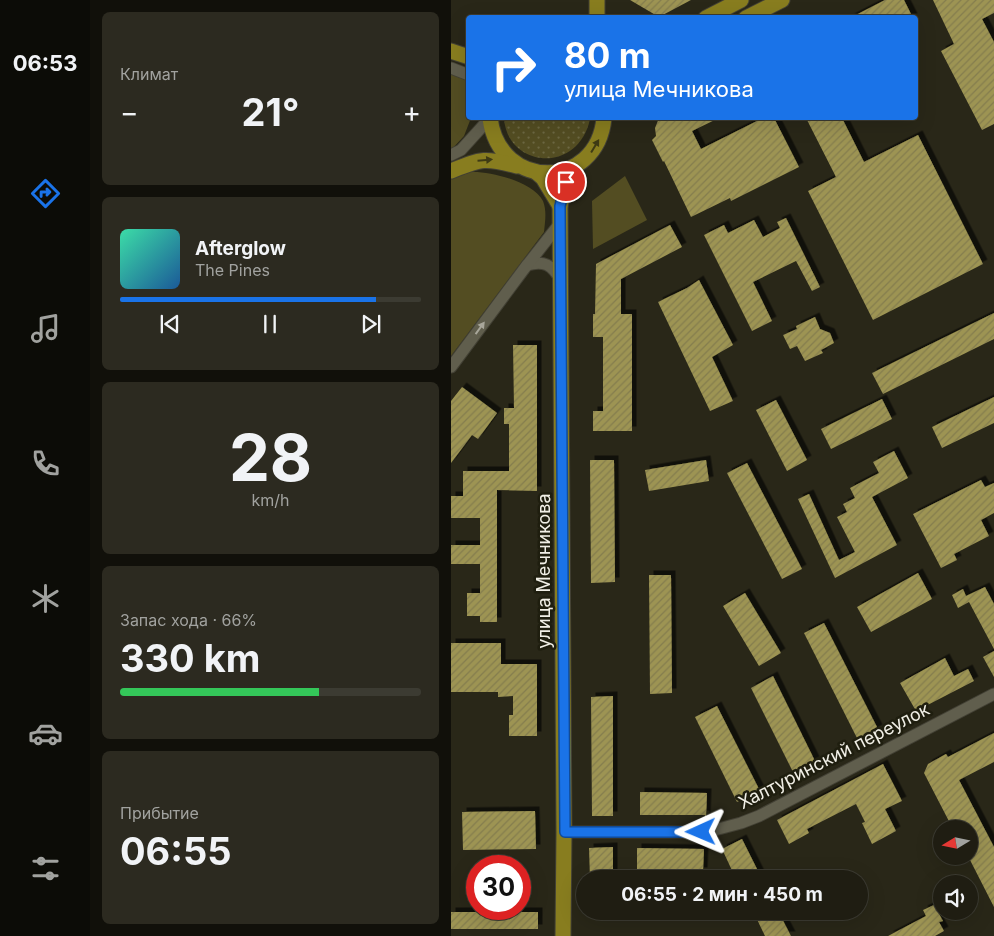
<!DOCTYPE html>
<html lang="ru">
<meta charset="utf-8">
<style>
body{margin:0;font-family:Inter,sans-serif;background:#2c2a20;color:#f1f3f6;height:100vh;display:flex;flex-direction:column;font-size:19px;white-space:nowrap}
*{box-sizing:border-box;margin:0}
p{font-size:16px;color:#a1a29f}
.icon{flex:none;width:28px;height:28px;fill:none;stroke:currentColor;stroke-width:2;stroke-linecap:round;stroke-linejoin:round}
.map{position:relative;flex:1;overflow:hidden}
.details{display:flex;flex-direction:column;gap:12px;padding:12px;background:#11100a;width:361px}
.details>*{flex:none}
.banner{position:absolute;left:15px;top:15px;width:452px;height:105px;border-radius:5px;box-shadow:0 5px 20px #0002,0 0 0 1px #3c3b32;background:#1a73e8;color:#fff;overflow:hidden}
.needle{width:32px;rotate:260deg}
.fabs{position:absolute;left:482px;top:820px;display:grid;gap:10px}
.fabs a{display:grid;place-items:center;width:45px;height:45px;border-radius:50%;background:#1f1d12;box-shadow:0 5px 20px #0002,0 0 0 1px #3c3b32;font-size:25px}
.speed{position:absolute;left:15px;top:855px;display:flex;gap:10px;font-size:25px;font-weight:700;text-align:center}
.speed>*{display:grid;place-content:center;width:65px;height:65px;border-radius:50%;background:#1f1d12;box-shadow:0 5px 20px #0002,0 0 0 1px #3c3b32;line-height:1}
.speed .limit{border:8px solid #d22;background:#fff;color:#111}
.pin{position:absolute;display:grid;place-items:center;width:42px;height:42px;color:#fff;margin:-21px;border:2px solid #fff;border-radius:50%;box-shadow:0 1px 5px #0007}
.me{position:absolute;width:55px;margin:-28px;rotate:269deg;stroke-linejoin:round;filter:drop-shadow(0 0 4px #0008)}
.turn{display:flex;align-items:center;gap:18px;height:105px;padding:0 15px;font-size:22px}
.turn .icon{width:65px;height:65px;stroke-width:2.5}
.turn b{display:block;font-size:35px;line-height:42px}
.big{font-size:38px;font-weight:700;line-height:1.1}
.details .widget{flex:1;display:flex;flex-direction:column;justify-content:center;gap:8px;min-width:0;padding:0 18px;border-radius:8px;background:#2c2a20}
.details .dial{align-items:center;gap:0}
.dial b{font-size:65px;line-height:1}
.song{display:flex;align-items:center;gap:15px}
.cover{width:60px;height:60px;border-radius:8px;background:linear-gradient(135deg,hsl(160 70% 55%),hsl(210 70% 35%))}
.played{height:5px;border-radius:2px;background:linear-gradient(90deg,#1a73e8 85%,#3c3b32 85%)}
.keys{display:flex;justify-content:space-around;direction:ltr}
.heat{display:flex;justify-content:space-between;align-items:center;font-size:28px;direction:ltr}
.charge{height:8px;border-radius:4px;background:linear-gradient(90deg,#34c759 66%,#3c3b32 0)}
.trip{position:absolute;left:125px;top:870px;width:292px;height:50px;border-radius:25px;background:#1f1d12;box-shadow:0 5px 20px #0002,0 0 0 1px #3c3b32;font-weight:700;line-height:50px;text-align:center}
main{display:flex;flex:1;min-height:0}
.tabs{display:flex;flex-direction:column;width:90px;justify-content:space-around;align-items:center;background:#0c0c07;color:#a1a29f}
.tabs .icon{width:35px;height:35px}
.tabs .selected{color:#1a73e8}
.tabs b{font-size:22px;color:#f1f3f6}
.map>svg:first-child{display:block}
.grass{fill:url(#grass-dots)}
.park{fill:#534d22}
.building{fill:url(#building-hatch);filter:url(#shadow)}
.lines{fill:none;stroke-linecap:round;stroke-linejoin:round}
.minor-casing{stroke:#434135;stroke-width:13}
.major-casing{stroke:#434135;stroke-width:17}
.minor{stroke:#605e4d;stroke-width:11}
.major{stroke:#887d1f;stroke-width:15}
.oneway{fill:#3e3a14}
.oneway2{fill:#a8a69a}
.route-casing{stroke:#114b97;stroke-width:12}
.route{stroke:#1a73e8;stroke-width:9}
.labels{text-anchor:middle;stroke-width:5;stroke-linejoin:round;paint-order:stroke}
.street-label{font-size:18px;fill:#f1efe6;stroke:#1f1e0f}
</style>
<main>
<nav class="tabs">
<b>06:53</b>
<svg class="icon selected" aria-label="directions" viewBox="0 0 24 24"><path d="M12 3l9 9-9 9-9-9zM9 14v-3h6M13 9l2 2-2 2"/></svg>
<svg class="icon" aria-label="music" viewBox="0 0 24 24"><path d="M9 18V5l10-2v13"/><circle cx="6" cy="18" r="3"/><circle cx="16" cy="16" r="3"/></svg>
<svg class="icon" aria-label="phone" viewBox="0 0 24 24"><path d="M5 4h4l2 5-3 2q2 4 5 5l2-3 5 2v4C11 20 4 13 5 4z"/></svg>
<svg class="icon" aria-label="climate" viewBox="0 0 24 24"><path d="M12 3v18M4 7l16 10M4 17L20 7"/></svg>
<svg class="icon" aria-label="car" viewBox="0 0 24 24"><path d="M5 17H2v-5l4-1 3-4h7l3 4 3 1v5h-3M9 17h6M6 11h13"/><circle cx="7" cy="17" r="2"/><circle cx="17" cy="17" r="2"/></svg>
<svg class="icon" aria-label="filters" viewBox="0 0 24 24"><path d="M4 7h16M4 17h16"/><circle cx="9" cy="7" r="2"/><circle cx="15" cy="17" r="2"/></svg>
</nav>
<section class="details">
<div class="widget"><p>Климат</p>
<div class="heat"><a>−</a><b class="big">21°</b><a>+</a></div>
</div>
<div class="widget">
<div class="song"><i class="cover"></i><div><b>Afterglow</b><p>The Pines</p></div></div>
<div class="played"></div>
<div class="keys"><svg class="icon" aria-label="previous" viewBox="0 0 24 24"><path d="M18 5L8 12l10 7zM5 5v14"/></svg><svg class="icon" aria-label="pause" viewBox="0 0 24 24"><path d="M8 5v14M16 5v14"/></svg><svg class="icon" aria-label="next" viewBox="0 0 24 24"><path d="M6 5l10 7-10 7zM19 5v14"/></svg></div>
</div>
<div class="widget dial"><b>28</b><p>km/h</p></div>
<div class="widget"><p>Запас хода · 66%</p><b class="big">330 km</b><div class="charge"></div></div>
<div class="widget"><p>Прибытие</p><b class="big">06:55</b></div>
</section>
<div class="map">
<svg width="543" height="936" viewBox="0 0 543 936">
<defs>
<pattern id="grass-dots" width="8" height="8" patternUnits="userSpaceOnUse" patternTransform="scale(1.25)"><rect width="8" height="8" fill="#534d22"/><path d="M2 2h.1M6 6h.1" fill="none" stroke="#6c6742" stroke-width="1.8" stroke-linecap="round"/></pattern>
<pattern id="building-hatch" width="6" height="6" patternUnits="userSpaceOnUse" patternTransform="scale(1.25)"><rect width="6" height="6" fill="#9d9453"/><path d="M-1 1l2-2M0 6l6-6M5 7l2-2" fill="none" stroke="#847d4f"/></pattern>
<filter id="shadow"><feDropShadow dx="4.5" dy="-4.5" stdDeviation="0" flood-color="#0009"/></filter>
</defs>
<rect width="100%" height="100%" fill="#292718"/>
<path class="grass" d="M53,118H139V119C127,175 56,168 53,118Z"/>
<g class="park">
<path d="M0,74L17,80L18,118H20L13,136L0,150Z"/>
<path d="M20,172C40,171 82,182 92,201C96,211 94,222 93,232L0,356V179Z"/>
<path d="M174,176L196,220L142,249L141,201Z"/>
</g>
<g class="building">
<path d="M179,0H240L208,17Z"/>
<path d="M434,0H453L462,18H399Z"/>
<path d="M482,0H543V13L531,19L543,42V124L531,130L490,51L503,44Z"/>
<path d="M208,118H268L241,131L250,149L312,118H323L348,167L280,201L279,198L240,217L213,161L212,162L201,140L205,136L204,128Z"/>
<path d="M355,118H391L413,162L467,135L532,264L422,320L357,191L385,177Z"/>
<path d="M335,218L369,287L361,291L345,261L302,282L321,321L301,331L253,235L273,225L277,233L303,220L312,237L329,228L326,222Z"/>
<path d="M219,225L231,247L170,279V314H181V431H142V411H152V337H142V314H144L145,264Z"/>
<path d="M248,280L282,345L261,357L282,401L259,411L207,302L236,288Z"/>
<path d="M543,313V339L432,394L421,373Z"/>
<path d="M364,317L369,329L379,333L383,343L370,350L372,353L354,361L346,346L339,349L332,335L346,329L345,326Z"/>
<path d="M62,345H86V491L46,490V622H29V616H16V593H29V564H0V545H29V518H0V496H12V471H58V424H53V408H63Z"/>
<path d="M11,387L46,413L27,439L21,435L0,463V401Z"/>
<path d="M543,397V423L491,448L481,427Z"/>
<path d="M431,399L441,419L380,449L370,429Z"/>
<path d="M325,400L356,460L336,471L305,410Z"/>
<path d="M443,451L457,478L421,497L446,545L384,578L347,499L358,494L388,560L404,552L386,517L396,512L392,504L404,498L399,488L428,473L422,462Z"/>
<path d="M139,460H163L164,582L140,583Z"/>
<path d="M255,460L258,481L198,491L194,470Z"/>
<path d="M296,463L351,569L331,579L276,473Z"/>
<path d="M530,480L534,487L543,483V513L530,520L538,536L503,554L506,560L490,568L462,514Z"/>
<path d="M467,573L481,599L420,632L406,607Z"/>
<path d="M198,575H220L221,693L199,694Z"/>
<path d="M534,587L543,604V649L518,602L507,608L501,595L512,589L515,596Z"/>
<path d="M294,593L330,653L308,666L272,606Z"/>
<path d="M373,623L427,729L407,740L353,633Z"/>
<path d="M0,643H50V664H86V736H58V715H62V696L47,697V692H0Z"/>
<path d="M543,651V677L532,657Z"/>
<path d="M494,658L503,676L517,669L523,681L465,711L449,683Z"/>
<path d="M322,676L364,761L342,772L300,688Z"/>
<path d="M162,696V816H141L140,697Z"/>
<path d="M266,706L309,791L286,802L244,717Z"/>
<path d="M543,733V762L508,780L543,847V907L519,860V829H502L473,773L477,764L495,754L497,757Z"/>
<path d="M432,764L451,801L434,809L445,831L421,844L411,823L414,822L405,804L356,829L358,833L338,844L326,820Z"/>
<path d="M189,792L256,793L255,819L254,815H189Z"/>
<path d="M84,811L85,849L12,850L11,812Z"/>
<path d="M291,839L311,879H285L271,849Z"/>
<path d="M162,847V879H139L138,848Z"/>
<path d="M186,848L253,849L252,872L186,871Z"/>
<path d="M483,905L492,921L488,922L493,931L484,936H437L475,916L472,910Z"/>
<path d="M302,911H327L340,936H314Z"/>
<rect x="0" y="912" width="87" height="17"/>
</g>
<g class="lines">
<g class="minor-casing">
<g id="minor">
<path d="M0,68L18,75"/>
<path d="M0,155L10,150L39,118"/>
<path d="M76,265C93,260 101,265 109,279"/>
<path d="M0,367L73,269L110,222"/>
<path d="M113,832H256L290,823L308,816L543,694"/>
</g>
</g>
<g class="major-casing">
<g id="major">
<path d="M146,0V18"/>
<path d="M255,18L290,0"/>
<path d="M295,18L331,0"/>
<path d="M0,51L18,57"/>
<path d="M39,118C48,191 146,191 153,118"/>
<path d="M0,171C30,159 33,157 66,166"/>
<path d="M85,172L92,178L109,206"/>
<path d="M112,936L113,832L109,206L115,183L124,166"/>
</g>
</g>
<use href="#minor" class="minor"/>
<use href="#major" class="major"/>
</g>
<defs><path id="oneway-solid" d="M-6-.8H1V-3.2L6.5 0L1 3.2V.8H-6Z" transform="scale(1.25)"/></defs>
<g class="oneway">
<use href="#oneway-solid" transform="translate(144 146) rotate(-59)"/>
<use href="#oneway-solid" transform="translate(34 160) rotate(-5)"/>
</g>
<use class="oneway2" href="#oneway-solid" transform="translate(29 328) rotate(-54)"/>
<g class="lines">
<g class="route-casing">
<path id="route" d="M115,182L109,206L114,832H250"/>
</g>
<use href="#route" class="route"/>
</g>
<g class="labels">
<g class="street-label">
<text transform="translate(93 571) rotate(-90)" y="6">улица Мечникова</text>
<text transform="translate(383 756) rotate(-27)" y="6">Халтуринский переулок</text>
</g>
</g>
</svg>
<div class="fabs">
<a><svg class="needle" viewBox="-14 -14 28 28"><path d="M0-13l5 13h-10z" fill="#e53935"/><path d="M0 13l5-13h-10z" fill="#a1a29f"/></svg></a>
<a><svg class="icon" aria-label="sound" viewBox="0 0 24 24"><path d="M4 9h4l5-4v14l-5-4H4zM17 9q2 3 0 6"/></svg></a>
</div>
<div class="speed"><div class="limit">30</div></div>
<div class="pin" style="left:115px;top:182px;background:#d93025"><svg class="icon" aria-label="arrive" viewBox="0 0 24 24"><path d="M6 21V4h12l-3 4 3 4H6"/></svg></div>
<svg class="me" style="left:250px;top:832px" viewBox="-20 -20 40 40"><path d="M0-17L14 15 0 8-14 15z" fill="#1a73e8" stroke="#fff" stroke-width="4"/></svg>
<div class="trip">06:55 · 2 мин · 450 m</div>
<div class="banner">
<div class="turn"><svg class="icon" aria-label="right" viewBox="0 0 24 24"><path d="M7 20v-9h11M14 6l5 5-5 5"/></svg><div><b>80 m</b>улица Мечникова</div></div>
</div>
</div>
</main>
